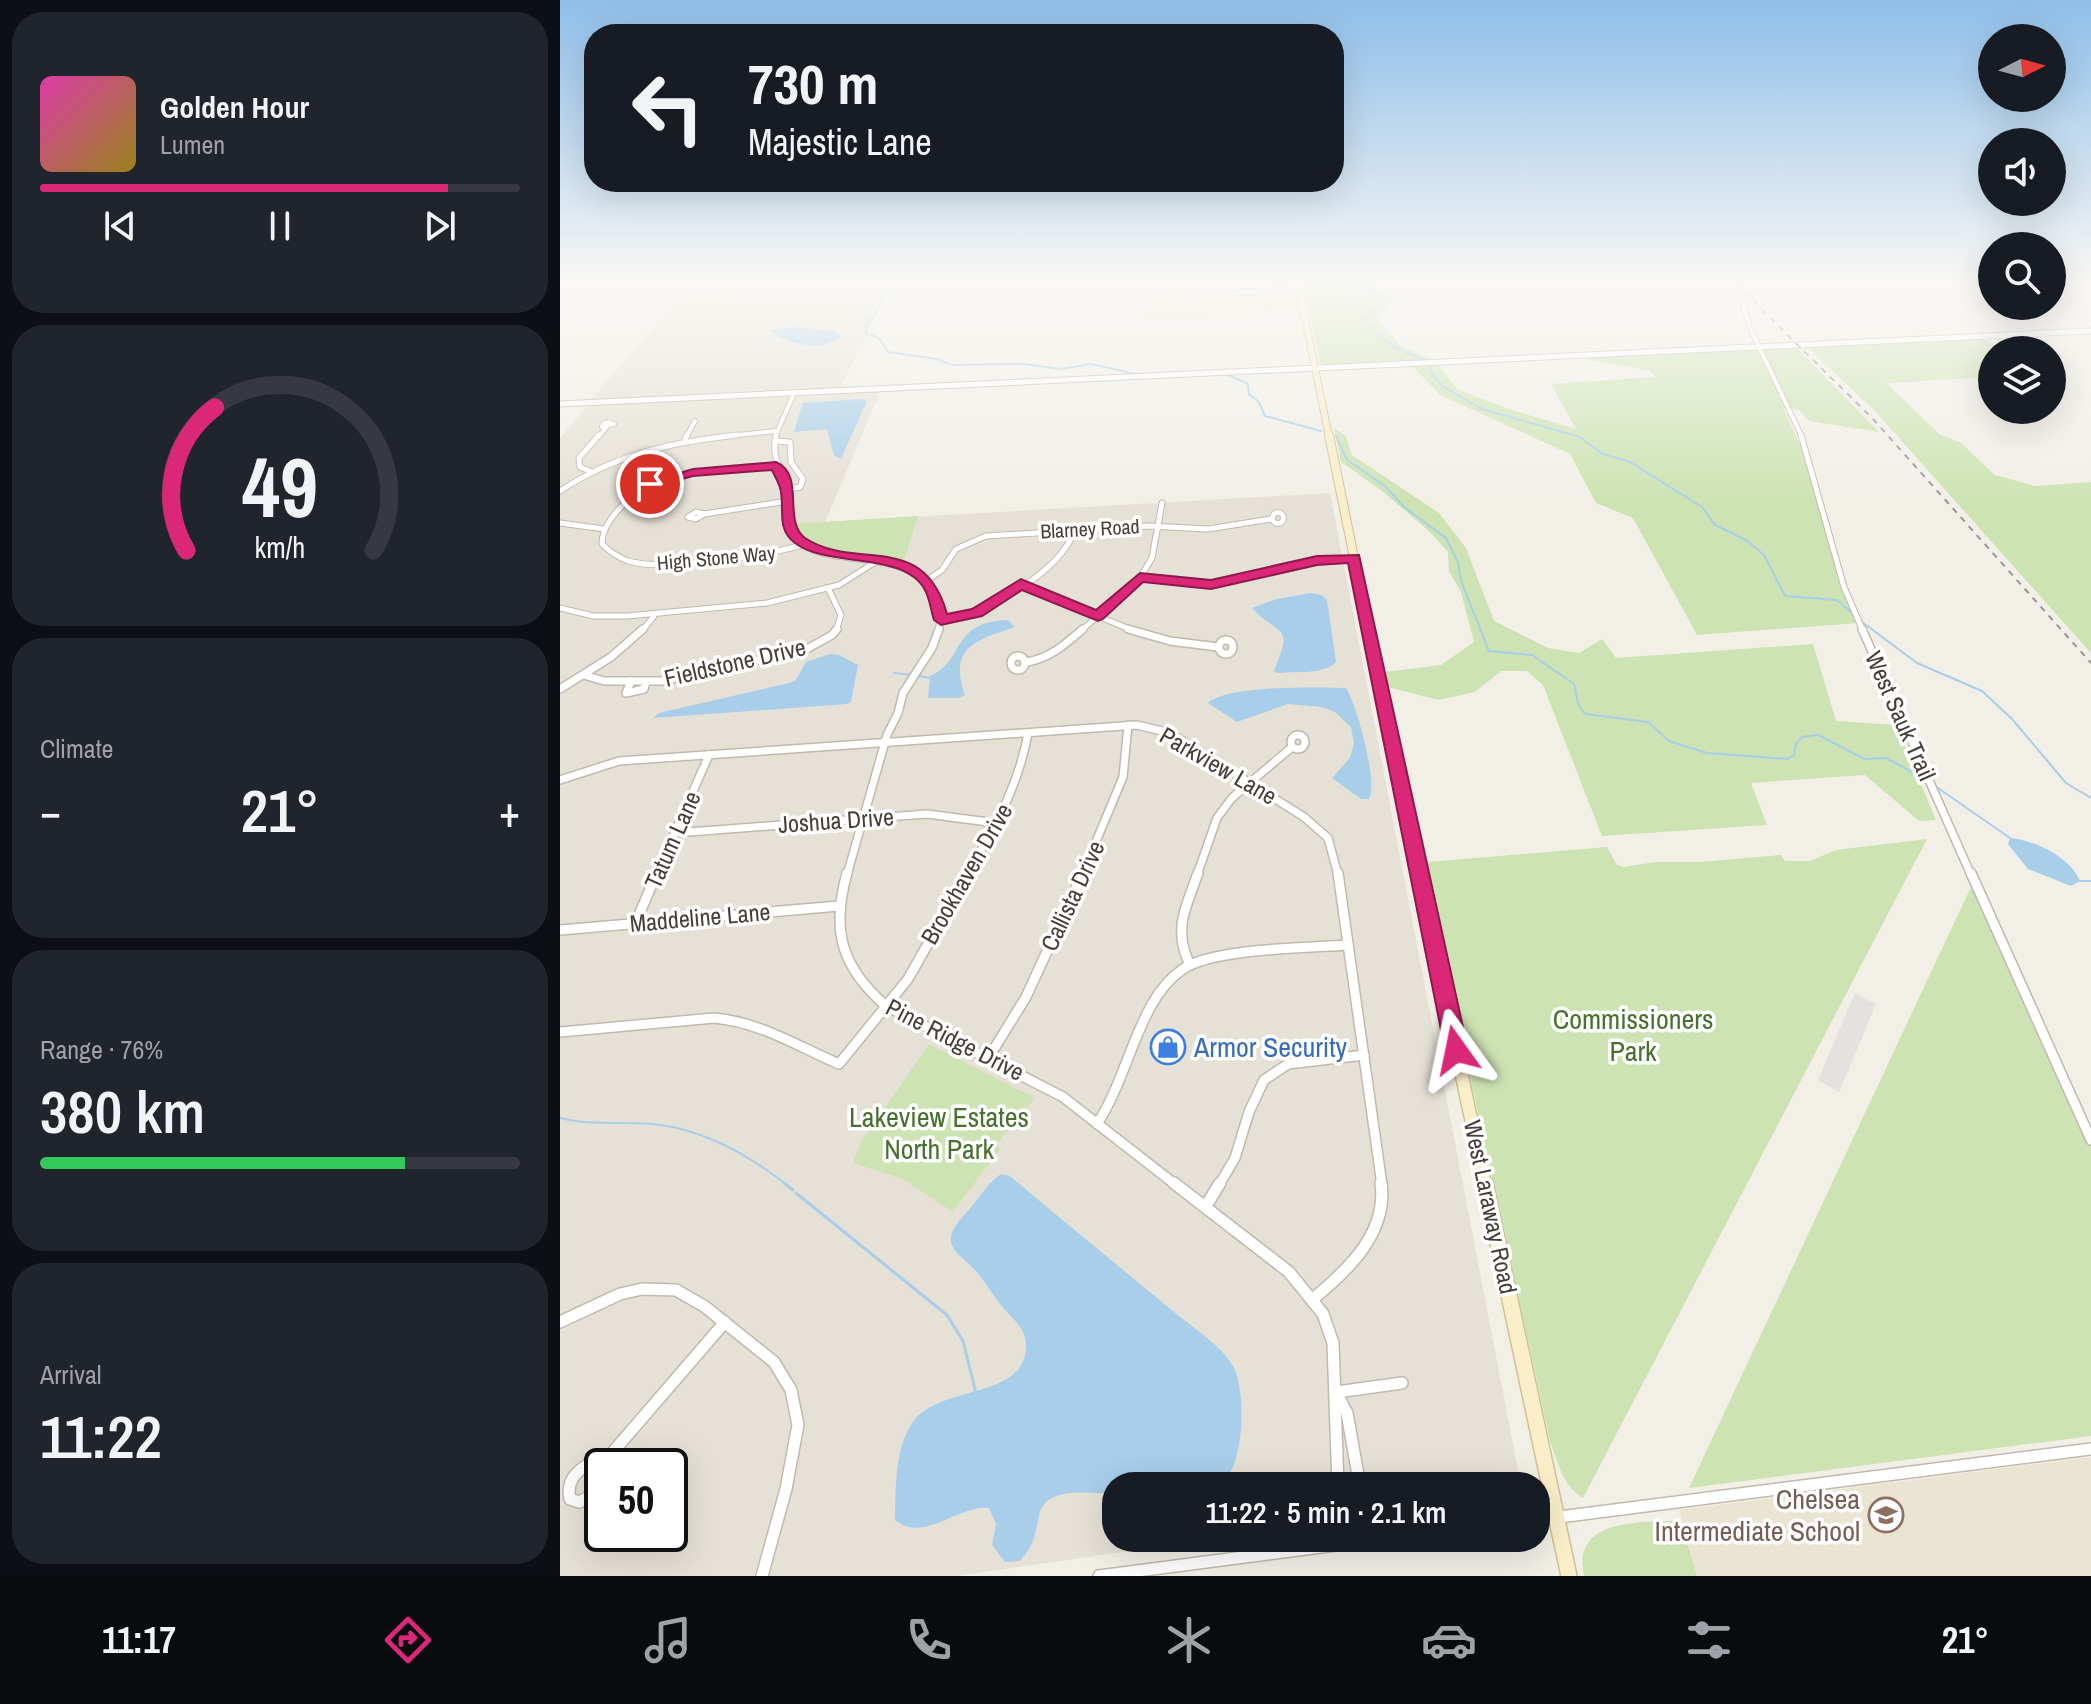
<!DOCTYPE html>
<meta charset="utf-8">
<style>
body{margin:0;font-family:"Archivo Narrow",sans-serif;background:#20242c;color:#f1f3f6;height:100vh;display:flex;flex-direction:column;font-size:30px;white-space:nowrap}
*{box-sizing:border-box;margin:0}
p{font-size:26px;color:#9ea1a6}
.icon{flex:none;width:44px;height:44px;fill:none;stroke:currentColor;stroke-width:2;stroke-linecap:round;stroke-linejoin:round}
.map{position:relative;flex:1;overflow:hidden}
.details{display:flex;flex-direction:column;gap:12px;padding:12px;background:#0d0f14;width:560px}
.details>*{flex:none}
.hud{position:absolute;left:24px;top:24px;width:760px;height:168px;border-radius:32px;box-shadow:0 8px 32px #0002;background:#171b24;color:#f1f3f6;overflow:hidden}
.needle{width:52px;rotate:84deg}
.buttons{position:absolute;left:1418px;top:24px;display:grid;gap:16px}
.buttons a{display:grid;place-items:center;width:88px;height:88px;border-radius:50%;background:#171b24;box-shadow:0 8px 32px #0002;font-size:40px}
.speed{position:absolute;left:24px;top:1448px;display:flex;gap:16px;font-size:40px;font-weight:700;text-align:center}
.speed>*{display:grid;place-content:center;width:104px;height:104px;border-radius:50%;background:#171b24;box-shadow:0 8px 32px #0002;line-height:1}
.speed .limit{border:4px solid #111;border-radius:12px;background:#fff;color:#111}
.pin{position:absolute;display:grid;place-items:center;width:68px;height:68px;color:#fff;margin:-34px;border:4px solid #fff;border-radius:50%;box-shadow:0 2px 8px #0007}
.me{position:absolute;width:88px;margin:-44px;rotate:348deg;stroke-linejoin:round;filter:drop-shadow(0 0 6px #0008)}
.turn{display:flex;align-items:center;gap:28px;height:168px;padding:0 32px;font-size:36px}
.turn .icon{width:104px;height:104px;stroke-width:2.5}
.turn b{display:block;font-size:56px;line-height:68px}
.big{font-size:60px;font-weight:600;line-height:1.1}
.details .card{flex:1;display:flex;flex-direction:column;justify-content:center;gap:12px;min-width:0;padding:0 28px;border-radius:32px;background:#20242c}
.details .dial{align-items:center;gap:0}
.dial svg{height:208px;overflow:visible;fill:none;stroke:#363941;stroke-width:7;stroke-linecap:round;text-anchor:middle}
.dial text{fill:#f1f3f6;stroke:none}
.song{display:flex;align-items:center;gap:24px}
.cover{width:96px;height:96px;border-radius:12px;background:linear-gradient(135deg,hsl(320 70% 55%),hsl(50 70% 35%))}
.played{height:8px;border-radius:4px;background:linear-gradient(90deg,#db2777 85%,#363941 85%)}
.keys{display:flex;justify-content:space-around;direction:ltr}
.heat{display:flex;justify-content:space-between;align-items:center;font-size:44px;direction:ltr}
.charge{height:12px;border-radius:6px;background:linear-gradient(90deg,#34c759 76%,#363941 0)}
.trip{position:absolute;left:542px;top:1472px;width:448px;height:80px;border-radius:32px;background:#171b24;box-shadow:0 8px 32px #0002;font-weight:600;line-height:80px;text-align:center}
.tab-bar{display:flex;height:128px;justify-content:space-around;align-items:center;background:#090b0e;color:#9ea1a6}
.tab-bar .icon{width:56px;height:56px}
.tab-bar .current{color:#db2777}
.tab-bar b{font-size:36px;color:#f1f3f6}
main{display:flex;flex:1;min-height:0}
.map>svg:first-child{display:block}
.residential{fill:#e6e1d6;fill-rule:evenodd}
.commercial{fill:#f2e6d4}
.education{fill:#eae4d2}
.green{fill:#cde3b3}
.parking{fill:#e3e2df}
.water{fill:#a8ceea}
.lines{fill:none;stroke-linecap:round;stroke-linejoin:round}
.stream-far1{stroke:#a8ceea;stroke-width:2}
.stream{stroke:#a8ceea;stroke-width:3}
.minor-far4-casing{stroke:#c0baad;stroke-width:6}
.minor-far3-casing{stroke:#c0baad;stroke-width:7}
.minor-far2-casing{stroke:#c0baad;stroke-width:10}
.minor-far1-casing{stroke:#c0baad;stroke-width:12}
.minor-casing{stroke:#c0baad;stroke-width:14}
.tertiary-casing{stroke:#c0baad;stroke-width:7}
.secondary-far4-casing{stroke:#cec29a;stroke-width:8}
.secondary-far3-casing{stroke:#cec29a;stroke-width:10}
.secondary-far2-casing{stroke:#cec29a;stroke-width:13}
.secondary-far1-casing{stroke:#cec29a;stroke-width:15}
.secondary-casing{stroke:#cec29a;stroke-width:18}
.minor-far4{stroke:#fff;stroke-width:4}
.minor-far3{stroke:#fff;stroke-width:5}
.minor-far2{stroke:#fff;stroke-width:7}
.minor-far1{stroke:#fff;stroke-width:9}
.minor{stroke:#fff;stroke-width:11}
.tertiary{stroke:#fff;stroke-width:5}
.secondary-far4{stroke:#faefc9;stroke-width:6}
.secondary-far3{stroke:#faefc9;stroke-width:8}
.secondary-far2{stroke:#faefc9;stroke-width:10}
.secondary-far1{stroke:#faefc9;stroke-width:12}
.secondary{stroke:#faefc9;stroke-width:15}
.rail{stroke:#969696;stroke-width:2;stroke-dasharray:6 6;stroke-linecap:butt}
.route{fill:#db2777;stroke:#8e194d;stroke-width:2}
.labels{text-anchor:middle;stroke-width:7;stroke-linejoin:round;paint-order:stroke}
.far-street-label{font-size:20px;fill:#453f37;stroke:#fff}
.street-label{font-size:24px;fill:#453f37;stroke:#fff}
.near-park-label{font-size:28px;fill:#47712f;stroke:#fff}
.near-shop-label{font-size:28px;fill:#366cbe;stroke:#fff;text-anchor:start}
.near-education-label{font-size:28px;fill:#785e54;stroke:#fff;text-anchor:end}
</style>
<main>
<section class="details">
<div class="card">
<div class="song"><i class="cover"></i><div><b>Golden Hour</b><p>Lumen</p></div></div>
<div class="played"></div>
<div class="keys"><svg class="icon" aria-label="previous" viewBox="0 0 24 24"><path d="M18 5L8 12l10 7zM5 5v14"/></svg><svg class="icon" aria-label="pause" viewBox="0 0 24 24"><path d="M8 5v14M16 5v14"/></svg><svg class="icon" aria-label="next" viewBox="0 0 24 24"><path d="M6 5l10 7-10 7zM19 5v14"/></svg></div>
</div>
<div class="card dial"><svg viewBox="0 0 100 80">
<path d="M14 69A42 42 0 1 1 86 69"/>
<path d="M14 69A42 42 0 0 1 25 14" stroke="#db2777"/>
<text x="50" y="56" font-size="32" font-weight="700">49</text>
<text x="50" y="72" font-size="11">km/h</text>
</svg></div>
<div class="card"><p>Climate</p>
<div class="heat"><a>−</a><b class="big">21°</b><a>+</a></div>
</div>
<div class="card"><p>Range · 76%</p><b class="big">380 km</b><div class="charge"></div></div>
<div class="card"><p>Arrival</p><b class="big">11:22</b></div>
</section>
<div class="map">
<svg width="1531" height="1576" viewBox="0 0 1531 1576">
<rect width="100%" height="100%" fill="#f2efe7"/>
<g class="residential">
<path d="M326,295L279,390L30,401L114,304Z"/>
<path d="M321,390L265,522L770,493L961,1486H556V1538H660L396,1576H0V438L29,404ZM42,1466H110V1534H42Z"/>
</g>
<g class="commercial">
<path d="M131,284H345L340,295L114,304Z"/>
<path d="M536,284H737L743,312L585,319L586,285L536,287Z"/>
</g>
<path class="education" d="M1531,1457V1576H1137L1119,1510Z"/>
<g class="green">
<path d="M744,284H813L817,290L837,296L818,318L839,345L872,360L765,365L760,362Z"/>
<path d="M1423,339L1446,350H1432V377L1326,383L1379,434L1400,442L1435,475L1476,486L1531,482V653L1313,409L1247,347Z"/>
<path d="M1236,347L1319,432L1249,421L1239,410L1223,407L1244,454L1298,623L1137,635L1073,518L1036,503L1010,454L880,395L852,366H879L898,390L955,411L1016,429L991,384L1096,377L1090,371L1024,359Z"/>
<path d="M774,428L786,436L792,455L879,513L906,548L934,621L988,648L1019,653L1042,639L1056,658L1253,644L1276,721L1336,725L1376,820L1359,821L1305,775L1191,783L1207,825L1042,836L983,685L967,671H941L915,692L878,700L828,687L825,672L881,665L914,642L901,592L889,571L888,552L870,532L822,491L781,462Z"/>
<path d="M358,516L343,563C310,552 249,561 233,524Z"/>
<path d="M1367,839L1023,1498C1002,1485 998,1462 990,1441L864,866L868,862L1047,847L1057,865L1063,867L1096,862H1140L1221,855L1225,861H1250L1276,850Z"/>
<path d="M1411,887L1531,1148V1436L1129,1488Z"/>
<path d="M369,1044L475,1098L436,1145L440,1149L393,1212L341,1178L293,1163L300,1144Z"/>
<path d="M1121,1520L1137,1576H1024C1023,1568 1021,1558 1024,1551C1036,1517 1092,1523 1121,1520Z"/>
</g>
<path class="parking" d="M1295,993L1316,1004L1279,1092L1258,1080Z"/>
<g class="water">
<path d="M234,327L273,331L282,336C262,352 229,346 210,330Z"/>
<path d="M301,399L307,401L281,459L274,455L267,429L234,432L243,403Z"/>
<path d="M751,593L762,595L767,600L776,662C764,675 735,671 718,673L714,671C734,622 720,638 692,608L717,599Z"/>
<path d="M448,620L455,627C414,641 389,647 405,695L398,698H368L370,676C406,661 389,622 448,620Z"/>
<path d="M270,654L279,655L298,665L291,702L287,704L93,718L99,713L229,683L236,680L246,662Z"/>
<path d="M786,688C796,702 819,784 809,799H801L772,778L790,758L794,743L791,727L775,712L762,707L728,704L677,722L648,703C667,685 757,687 786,688Z"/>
<path d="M1450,838C1476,841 1509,856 1520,881L1511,886L1468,869L1448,844Z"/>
<path d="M441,1174L450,1176C504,1222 560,1267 614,1312C632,1327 661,1345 673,1366C687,1392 685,1469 659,1486H556V1494C532,1494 485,1484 479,1516C475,1535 474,1545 460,1561L445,1562L432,1545L436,1524L429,1508C399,1504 364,1544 335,1520C336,1489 334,1452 351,1425C374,1386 456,1399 465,1355C471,1329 453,1321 440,1304C430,1291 422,1276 410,1265C403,1258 393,1252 391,1242C389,1228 405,1215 412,1206C421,1195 429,1182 441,1174Z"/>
</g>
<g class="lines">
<g class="stream-far1">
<path d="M330,284L315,314L306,323V333L319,338L328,352L377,359L389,364"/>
<path d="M808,284V292L828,298L803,321L834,347L863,360"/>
<path d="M869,364L873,376L885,388L922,409L1020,437L1041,453L1070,462L1142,507L1155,525L1186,540L1204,555L1225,596L1277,600L1292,613"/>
<path d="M392,365L463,364L501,369L531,364L576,374"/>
<path d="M669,375L688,384L689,394L699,402L705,416L761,431"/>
<path d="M776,436L787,460L826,487L844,507L886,538L898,562L901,581L929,651L972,655L1014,684L1018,704L1025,714L1088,722L1109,741L1147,753L1228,759L1234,755L1236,744L1242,737L1258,735L1305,759L1326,758L1363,778"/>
<path d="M1302,622L1357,663L1422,691L1452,719L1506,783L1531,798"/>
<path d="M334,673L353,675"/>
<path d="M359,676L370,678"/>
<path d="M1375,786L1450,838"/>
<path d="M1520,881H1531"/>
<path d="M0,1118C31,1126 61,1121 93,1124C143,1129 187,1154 227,1185"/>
</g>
<g class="stream">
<path d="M224,1183L233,1190"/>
<path d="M236,1193L387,1315L403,1341L416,1393"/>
</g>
<g class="minor-far4-casing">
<g id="minor-far4">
<path d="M1177,284L1190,328L1242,437"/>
<path d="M627,296L740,289"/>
<path d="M48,422L54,424L42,427L43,424Z"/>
<path d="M38,437L46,428"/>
<path d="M126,437L135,421"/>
<path d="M159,437L216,431"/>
<path d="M215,437L234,393"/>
</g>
</g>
<g class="minor-far3-casing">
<g id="minor-far3">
<path d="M216,435C211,461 222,466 227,488C230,501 223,517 230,530C255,576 338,541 370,590C379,603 382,616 378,631"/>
<path d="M1241,435L1284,587L1303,631"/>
<path d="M125,440L127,435"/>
<path d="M215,441L230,442L231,462L243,479L240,487L228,489"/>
<path d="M216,465C163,472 103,466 62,506C51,517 42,529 42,544C50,552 57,557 68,561C106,572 206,556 245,544"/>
<path d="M30,471L20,467L19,458L39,435"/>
<path d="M0,491C56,454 112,442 178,435"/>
<path d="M136,512L144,514L136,519L128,517Z"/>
<circle cx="718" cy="518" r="5.5"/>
<path d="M144,514L228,501"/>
<path d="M0,523L44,529"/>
<path d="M580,578L628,584L663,583L757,560L794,558"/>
<path d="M366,581L382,570L396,549L426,536L588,526L648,529L711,519"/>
<path d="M461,584L574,631"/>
<path d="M268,588L281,615L276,631"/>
<path d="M0,608L33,616H67L207,603L279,585L320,559"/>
<path d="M381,620C426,613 498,575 515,530"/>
<path d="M82,631L94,616"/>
<path d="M521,631L580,578L592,558L602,503"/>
</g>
</g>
<g class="minor-far2-casing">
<g id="minor-far2">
<path d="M568,629L610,641L658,647"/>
<path d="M1302,629L1411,875"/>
<circle cx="666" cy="647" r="7"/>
<circle cx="458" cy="663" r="7"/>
<path d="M467,662C491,658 505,644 523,629"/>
<path d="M24,675L44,681H103L245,650L272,635L277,629"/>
<path d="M71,681L66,693L84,689L86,682"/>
<path d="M0,689L51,657L83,629"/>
<circle cx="738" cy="742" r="7"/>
<path d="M0,780L59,761L577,725L610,733L744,817L768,838L778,875"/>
<path d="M116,833L367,814L436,823"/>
<path d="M96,875L149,755"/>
<path d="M287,875L327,735L338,713L343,693L372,648L379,629"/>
<path d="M407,875C434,827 458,789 468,733"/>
<path d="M522,875L563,777L568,725"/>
<path d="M637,875L657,818L672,798L732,747"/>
</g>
</g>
<g class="minor-far1-casing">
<g id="minor-far1">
<path d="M287,873C271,930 281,967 326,1006L503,1097L616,1185"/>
<path d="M778,873L822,1185"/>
<path d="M1411,873L1531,1140"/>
<path d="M75,924L97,873"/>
<path d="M0,930L279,906"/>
<path d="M629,963C613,928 626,908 638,873"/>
<path d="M0,1032L154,1018C200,1022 237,1046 279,1064L348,979L408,873"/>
<path d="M429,1057L466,997L523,873"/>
<path d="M537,1124C561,1087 570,1044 591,1006C599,991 610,978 623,969C654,948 748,948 788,945"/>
<path d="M659,1185L675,1158L689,1112L704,1080L728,1064L804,1055"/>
</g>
</g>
<g class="minor-casing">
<g id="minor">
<path d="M614,1183L729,1272L763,1314L773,1343L778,1486"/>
<path d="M646,1206L660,1183"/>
<path d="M753,1299C788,1270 828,1233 821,1183"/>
<path d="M0,1322L60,1294L82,1289L116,1290L144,1306L214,1362L231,1390L238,1425L226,1489L202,1576"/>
<path d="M777,1392L842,1383"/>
<path d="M777,1394L787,1413L800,1486"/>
<path d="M40,1467L165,1322"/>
<path d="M40,1467L29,1464C15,1472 6,1482 10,1499L19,1502L31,1496L42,1477"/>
<path d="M976,1520L1531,1449"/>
<path d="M539,1576L830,1538"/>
</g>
</g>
<g class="tertiary-casing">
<path id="tertiary" d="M0,404L1531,331"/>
</g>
<g class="secondary-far4-casing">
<path id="secondary-far4" d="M738,284L769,437"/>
</g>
<g class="secondary-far3-casing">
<path id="secondary-far3" d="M769,435L809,631"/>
</g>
<g class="secondary-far2-casing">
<path id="secondary-far2" d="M808,629L859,875"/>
</g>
<g class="secondary-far1-casing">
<path id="secondary-far1" d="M859,873L925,1185"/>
</g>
<g class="secondary-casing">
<path id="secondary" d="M925,1183L1009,1576"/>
</g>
<use href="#minor-far4" class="minor-far4"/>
<use href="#minor-far3" class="minor-far3"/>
<use href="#minor-far2" class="minor-far2"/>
<use href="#minor-far1" class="minor-far1"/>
<use href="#minor" class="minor"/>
<use href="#tertiary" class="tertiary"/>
<use href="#secondary-far4" class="secondary-far4"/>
<use href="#secondary-far3" class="secondary-far3"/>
<use href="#secondary-far2" class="secondary-far2"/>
<use href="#secondary-far1" class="secondary-far1"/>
<use href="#secondary" class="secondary"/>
<path class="rail" d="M1176,284L1313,419L1531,663"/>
</g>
<linearGradient id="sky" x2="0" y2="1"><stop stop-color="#8ebee9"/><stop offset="0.56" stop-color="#f9f8f4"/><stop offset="1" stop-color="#f9f8f4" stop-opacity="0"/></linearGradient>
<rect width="1531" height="504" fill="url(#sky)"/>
<path class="route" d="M216,462C246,475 222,521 245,538C296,572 363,529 387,614L412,609L461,579L536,610L580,573L651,580L757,556L799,555L908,1050L904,1057L896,1060L888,1057L885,1050L788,563L757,565L651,589L583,582L543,619L538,621L462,590L422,616L381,625L374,620C371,611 370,599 365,590C345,551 267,568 235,543C217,530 224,511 221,492C220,484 215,477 212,470L133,476L90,488L83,484L133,469Z"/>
<defs>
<g id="shop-ring" transform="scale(1.8)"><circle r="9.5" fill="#fff" stroke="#3f7fe0" stroke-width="1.5"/><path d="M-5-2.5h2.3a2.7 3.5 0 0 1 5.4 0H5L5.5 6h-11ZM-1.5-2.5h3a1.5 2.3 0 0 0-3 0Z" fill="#3f7fe0"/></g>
<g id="school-ring" transform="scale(1.8)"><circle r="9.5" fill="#fff" stroke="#8d6e63" stroke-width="1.5"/><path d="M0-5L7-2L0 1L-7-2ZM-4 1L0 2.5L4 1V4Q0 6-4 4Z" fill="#8d6e63"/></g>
</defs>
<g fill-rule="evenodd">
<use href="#shop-ring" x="608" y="1047"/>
<use href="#school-ring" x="1326" y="1515"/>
</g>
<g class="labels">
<g class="far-street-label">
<text transform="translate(530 529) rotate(-3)" y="7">Blarney Road</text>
<text transform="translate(156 558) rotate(-5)" y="7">High Stone Way</text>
</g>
<g class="street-label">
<text transform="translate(175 663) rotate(-13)" y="8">Fieldstone Drive</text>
<text transform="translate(1340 716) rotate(66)" y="8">West Sauk Trail</text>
<text transform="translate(658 766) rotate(30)" y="8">Parkview Lane</text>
<text transform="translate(276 821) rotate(-4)" y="8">Joshua Drive</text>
<text transform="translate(113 840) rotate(-66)" y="8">Tatum Lane</text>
<text transform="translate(407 874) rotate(-60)" y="8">Brookhaven Drive</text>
<text transform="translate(513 896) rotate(-65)" y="8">Callista Drive</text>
<text transform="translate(140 918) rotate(-5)" y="8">Maddeline Lane</text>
<text transform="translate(395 1040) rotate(27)" y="8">Pine Ridge Drive</text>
<text transform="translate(930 1207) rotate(78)" y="8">West Laraway Road</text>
</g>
<g class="near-park-label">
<text x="1073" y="1029">Commissioners<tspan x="1073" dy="32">Park</tspan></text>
<text x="379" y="1127">Lakeview Estates<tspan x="379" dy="32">North Park</tspan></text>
</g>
<g class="near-shop-label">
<text x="634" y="1057">Armor Security</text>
</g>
<g class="near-education-label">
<text x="1300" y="1509">Chelsea<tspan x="1300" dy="32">Intermediate School</tspan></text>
</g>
</g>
</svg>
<div class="buttons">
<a><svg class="needle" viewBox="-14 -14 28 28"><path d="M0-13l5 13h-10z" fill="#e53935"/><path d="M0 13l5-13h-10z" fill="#9ea1a6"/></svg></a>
<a><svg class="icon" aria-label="sound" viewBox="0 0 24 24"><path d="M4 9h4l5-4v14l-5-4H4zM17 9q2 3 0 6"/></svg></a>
<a><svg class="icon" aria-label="search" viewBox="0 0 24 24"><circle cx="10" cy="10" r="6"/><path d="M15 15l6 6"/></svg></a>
<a><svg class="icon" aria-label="layers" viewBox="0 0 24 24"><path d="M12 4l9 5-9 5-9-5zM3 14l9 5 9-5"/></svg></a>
</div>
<div class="speed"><div class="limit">50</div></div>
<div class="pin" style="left:90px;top:484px;background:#d93025"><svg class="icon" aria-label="arrive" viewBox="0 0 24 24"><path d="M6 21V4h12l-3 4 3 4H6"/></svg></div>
<svg class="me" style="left:896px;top:1050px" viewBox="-20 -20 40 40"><path d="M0-17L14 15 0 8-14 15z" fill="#db2777" stroke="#fff" stroke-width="4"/></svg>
<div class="trip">11:22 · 5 min · 2.1 km</div>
<div class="hud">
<div class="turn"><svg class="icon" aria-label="left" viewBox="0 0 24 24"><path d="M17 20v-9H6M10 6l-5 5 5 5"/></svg><div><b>730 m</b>Majestic Lane</div></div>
</div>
</div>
</main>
<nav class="tab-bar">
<b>11:17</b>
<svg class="icon current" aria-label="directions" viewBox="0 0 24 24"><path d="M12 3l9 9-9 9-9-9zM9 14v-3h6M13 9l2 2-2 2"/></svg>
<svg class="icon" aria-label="music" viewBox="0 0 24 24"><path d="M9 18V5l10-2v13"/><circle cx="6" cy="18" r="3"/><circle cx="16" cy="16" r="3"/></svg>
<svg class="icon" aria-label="phone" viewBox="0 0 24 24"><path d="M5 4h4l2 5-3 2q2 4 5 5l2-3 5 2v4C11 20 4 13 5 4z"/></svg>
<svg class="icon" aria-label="climate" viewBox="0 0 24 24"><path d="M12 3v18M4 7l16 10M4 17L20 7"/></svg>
<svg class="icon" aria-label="car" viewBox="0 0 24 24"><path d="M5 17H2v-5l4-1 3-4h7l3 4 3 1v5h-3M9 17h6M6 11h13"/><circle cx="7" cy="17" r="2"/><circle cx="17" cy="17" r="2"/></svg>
<svg class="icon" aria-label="filters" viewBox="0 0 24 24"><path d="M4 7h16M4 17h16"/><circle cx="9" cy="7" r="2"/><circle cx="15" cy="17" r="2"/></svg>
<b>21°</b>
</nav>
